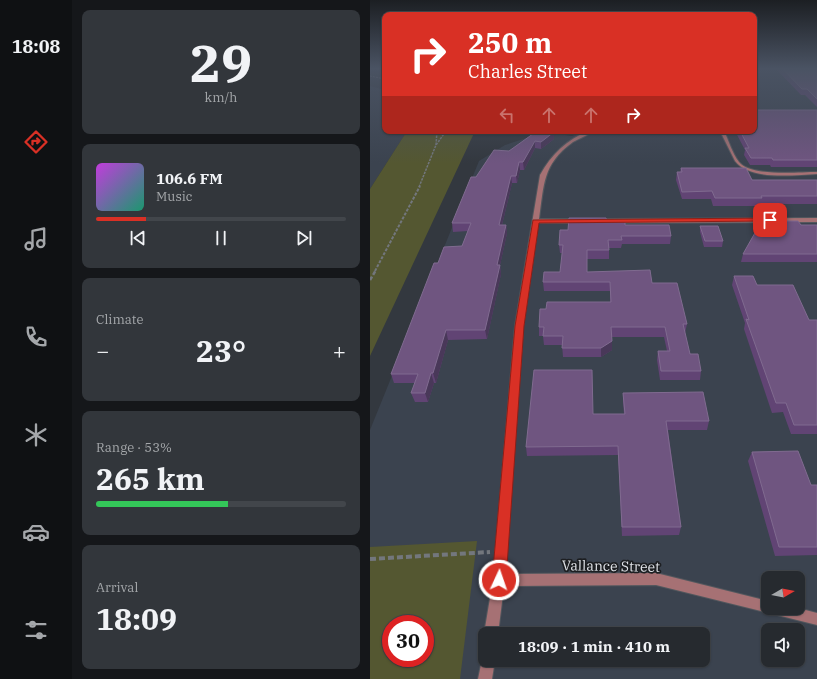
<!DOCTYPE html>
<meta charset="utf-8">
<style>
body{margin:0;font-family:"IBM Plex Serif",serif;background:#32363b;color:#f1f3f6;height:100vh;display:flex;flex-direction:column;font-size:15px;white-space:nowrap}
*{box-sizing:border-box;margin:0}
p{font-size:13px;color:#a4a7aa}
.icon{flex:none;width:22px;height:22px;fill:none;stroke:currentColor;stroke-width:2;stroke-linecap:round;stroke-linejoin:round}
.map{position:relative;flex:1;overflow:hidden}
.sheet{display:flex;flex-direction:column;gap:10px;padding:10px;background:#15171a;width:298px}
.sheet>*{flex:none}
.hud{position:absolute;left:12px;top:12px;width:375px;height:122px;border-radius:8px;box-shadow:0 1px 3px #0004,0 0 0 1px #42464b;background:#d93025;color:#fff;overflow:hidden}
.needle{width:26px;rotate:81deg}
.tools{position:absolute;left:391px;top:571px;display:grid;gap:8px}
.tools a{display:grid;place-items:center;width:44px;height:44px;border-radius:8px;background:#262a2f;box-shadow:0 1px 3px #0004,0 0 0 1px #42464b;font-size:20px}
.speed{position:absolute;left:12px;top:615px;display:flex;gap:8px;font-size:20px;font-weight:700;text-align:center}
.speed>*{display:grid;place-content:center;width:52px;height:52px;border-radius:50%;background:#262a2f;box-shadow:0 1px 3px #0004,0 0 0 1px #42464b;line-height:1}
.speed .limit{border:6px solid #d22;background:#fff;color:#111}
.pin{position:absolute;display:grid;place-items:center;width:34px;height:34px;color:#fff;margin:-17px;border-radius:8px;box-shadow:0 2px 6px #0006}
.me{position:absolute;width:44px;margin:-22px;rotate:3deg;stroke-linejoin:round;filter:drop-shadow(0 0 3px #0008)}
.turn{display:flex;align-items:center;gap:14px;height:84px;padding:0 20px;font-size:18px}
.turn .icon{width:52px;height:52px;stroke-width:2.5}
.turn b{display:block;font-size:28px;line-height:34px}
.lanes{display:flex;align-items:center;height:38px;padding:0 20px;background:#0003;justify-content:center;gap:20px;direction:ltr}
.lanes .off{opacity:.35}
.big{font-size:30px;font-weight:700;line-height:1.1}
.sheet .card{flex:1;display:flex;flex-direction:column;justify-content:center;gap:6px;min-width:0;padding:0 14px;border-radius:8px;background:#32363b}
.sheet .dial{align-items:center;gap:0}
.dial b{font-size:52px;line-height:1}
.song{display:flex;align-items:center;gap:12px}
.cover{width:48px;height:48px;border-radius:6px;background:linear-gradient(135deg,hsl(290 70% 55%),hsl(160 70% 35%))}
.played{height:4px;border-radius:2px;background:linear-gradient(90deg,#d93025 20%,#42464b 20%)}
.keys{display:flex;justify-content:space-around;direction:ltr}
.heat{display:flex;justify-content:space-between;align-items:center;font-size:22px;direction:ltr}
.charge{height:6px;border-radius:3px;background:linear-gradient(90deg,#34c759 53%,#42464b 0)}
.trip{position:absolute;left:108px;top:627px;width:232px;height:40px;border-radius:8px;background:#262a2f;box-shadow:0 1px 3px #0004,0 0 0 1px #42464b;font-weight:700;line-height:40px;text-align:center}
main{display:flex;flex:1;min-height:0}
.menu{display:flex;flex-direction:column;width:72px;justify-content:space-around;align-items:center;background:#0f1113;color:#a4a7aa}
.menu .icon{width:28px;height:28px}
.menu .on{color:#d93025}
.menu b{font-size:18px;color:#f1f3f6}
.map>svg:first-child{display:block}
.built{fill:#3b434f;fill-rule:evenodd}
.green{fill:#545731;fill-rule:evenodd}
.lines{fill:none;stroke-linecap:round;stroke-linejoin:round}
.lane-casing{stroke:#52575d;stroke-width:2}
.street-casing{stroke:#52575d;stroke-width:2}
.path-far4{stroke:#73777d;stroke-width:1;stroke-dasharray:2 1;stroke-linecap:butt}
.path-far3{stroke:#73777d;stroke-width:1.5;stroke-dasharray:2.5 1;stroke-linecap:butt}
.path-far2{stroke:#73777d;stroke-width:2;stroke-dasharray:3 1.5;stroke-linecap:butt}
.path-far1{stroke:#73777d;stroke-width:2.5;stroke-dasharray:4 2;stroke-linecap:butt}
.path{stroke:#73777d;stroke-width:4;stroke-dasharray:6 3;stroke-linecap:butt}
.lane{fill:#a67174;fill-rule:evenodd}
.street{fill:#a67174;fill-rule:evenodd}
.wall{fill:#614474}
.shaded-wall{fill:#493859}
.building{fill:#6f5580;stroke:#806b90}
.route{fill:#d93025;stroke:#8d1f18}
.labels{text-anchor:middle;stroke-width:3.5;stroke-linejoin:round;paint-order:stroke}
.near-street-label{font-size:14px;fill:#dfe2e7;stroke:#1d1f22}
</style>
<main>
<nav class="menu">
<b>18:08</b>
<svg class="icon on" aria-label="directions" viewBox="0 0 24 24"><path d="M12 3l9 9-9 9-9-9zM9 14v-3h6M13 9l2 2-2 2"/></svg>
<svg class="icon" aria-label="music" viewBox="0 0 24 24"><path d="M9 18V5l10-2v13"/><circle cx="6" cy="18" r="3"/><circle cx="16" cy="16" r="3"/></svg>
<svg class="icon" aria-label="phone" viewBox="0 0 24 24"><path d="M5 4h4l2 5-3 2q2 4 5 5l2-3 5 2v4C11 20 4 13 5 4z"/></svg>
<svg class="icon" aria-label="climate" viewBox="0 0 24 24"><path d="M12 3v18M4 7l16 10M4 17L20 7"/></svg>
<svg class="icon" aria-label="car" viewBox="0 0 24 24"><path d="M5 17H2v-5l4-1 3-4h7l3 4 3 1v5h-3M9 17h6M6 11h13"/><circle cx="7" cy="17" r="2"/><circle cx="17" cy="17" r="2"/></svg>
<svg class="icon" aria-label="filters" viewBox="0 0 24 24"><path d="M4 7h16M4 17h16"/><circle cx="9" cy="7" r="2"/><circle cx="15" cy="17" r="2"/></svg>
</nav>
<section class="sheet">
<div class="card dial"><b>29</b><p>km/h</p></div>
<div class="card">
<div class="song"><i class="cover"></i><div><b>106.6 FM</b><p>Music</p></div></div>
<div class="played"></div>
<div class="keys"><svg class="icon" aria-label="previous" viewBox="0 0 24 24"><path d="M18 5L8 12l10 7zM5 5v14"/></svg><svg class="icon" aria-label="pause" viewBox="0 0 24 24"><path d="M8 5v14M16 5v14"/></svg><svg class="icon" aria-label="next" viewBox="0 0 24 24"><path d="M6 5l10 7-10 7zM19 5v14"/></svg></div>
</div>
<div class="card"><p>Climate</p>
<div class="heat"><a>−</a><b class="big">23°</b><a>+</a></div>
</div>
<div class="card"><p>Range · 53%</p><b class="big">265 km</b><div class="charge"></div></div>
<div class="card"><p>Arrival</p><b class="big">18:09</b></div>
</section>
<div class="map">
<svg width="447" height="679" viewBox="0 0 447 679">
<rect width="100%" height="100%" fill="#33383f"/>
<g class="built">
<path d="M384,68H447V679H0V430L109,161L135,145L175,132L202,136L213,131H384ZM398,578H428V608H398ZM21,624H55V658H21ZM398,630H428V660H398ZM115,634H333V660H115Z"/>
<path d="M0,86L15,90V131H37L0,189Z"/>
</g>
<g class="green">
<path d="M37,131H105L0,356V189Z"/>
<path d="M107,541L90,679H0V547ZM21,624H55V658H21Z"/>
</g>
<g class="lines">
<g class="lane-casing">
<path id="lane" d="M350,131H354C359,141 362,153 369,162C381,177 428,172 447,172V174C425,175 380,181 365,161Z"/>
</g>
<g class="street-casing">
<g id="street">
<path d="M219,131H225C218,135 210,138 203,142C172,164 174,186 169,219H209L212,221L209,223H168L153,326L135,574L286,573L398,601V608H428L447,613V625L286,585L134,586L128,634H115V635L114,634L123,580L145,326L170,175C181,155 197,139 219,131Z"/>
<path d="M447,218V222L227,223L224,221L227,219Z"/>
<path d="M113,655H115V660H125L122,679H108Z"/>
</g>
</g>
<path class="path-far4" d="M0,76L15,79"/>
<g class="path-far3">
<path d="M66,145L67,131"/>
<path d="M49,187L66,145L76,131"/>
</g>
<path class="path-far2" d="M5,271L50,186"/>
<path class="path-far1" d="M0,280L6,270"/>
<path class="path" d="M0,559L120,552"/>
<use href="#lane" class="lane"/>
<use href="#street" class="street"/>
</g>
<g class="wall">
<path d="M405,68H447V107L435,95H431Z"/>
<path d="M447,110V167H401L400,165H380L374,155L375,150L365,131H384Z"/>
<path d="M167,131L184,139L171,149L165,148L154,170H150L147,183H142L132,225H136L137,233L130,265L131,274L117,339L78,340L66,383H64L58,402H45L41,393L45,383H24L21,374L68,263L92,246L98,231L83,232L82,223L106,177L139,151Z"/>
<path d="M311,168L382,180H447V204H390V206H343L341,199H312L306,180L307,172H310Z"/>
<path d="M402,221L431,225H447V262H371L373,254L401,231L400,229Z"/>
<path d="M237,222L301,236L300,244H252L251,248H239V259H217V272L282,283L317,324L315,333L320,354L331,371L330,380H290L287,360L288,351H297L294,337H242V350L231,357H193L192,345H174L173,336H169V327L176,309L240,302V291H174L173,282L190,272L192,253H190L189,245L198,230Z"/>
<path d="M330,226L353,241L352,247H334L330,232Z"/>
<path d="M364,276L387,285L439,320H447V434H421L413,412L402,413L374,329L375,323L362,285Z"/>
<path d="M253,393L339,421L337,430H298L311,527L309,535L252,536L248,455L157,456L156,447L223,414H254L253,402Z"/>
<path d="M382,452L441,485H447V555L405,556L378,461Z"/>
</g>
<g class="shaded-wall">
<path d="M184,132V139L171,149V142Z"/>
<path d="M165,141V148L154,170L153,162Z"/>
<path d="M149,162L150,170L147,183L146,176Z"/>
<path d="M141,176L142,183L130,233L129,225Z"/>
<path d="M136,225L137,233L128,274L127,265Z"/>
<path d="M130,265L131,274L117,339L115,330Z"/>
<path d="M76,330L78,340L66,383L63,373Z"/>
<path d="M242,341V350L231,357V348Z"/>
<path d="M61,373L64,383L58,402L55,393Z"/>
</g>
<g class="building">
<path d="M412,68H447V99L437,89H432Z"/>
<path d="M384,110H447V160H403L402,158H381L375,148H379L370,131H384Z"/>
<path d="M167,131H176L184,132L171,142L165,141L153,162H149L146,176H141L129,225H136L127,265H130L115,330H76L63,373H61L55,393H41L48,374H21L64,263H68L74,247L92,246L101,223H82L101,177H106L124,150L139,151Z"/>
<path d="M311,168H376L382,180H447V196H391L392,198H345L342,191L312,192L307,172H312Z"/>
<path d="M199,218H236L237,222H255V225H299L301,236H251L252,240H238L239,250H217V272L280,270L282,283H307L317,324H313L320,354H328L331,371H291L288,351H300L295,327H241L242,341L231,348H192L193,336H173L174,327H169L170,309H176L177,302H241L240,282H173L174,272H190L193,245H189L190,230H198Z"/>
<path d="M402,221H428L431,225H447V254H373L386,231H408Z"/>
<path d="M330,226H348L353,241H335Z"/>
<path d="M364,276H383L387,285H423L439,320H447V425H424L416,403H406L376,319L379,320Z"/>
<path d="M164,370H222L223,414H255L253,393L333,392L339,421H296L311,527H252L248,446L156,447Z"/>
<path d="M428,451L441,485H447V547H409L382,452Z"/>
</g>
<linearGradient id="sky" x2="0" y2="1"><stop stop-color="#1c1f23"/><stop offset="0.42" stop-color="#4a5363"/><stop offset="1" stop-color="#4a5363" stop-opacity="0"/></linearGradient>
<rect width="447" height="163" fill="url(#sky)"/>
<path class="route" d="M400,218H402V221L169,223L154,326L136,580L134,585L129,587L124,585L122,580L145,326L163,220Z"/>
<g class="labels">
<g class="near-street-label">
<text transform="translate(241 566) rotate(1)" y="5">Vallance Street</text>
</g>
</g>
</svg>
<div class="tools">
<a><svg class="needle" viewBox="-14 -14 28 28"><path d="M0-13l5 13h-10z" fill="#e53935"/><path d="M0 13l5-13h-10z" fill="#a4a7aa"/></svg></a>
<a><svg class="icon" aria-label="sound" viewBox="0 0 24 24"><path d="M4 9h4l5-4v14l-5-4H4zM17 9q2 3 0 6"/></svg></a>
</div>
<div class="speed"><div class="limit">30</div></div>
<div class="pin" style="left:400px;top:220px;background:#d93025"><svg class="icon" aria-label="arrive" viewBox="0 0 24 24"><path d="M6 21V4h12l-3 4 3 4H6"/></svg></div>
<svg class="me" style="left:129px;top:580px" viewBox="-20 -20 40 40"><circle r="17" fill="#d93025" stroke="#fff" stroke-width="3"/><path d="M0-11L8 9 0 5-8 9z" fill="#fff"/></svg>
<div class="trip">18:09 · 1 min · 410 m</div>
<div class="hud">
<div class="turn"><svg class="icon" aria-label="right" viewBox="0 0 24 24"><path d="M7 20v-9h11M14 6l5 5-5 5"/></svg><div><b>250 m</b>Charles Street</div></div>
<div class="lanes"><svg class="icon off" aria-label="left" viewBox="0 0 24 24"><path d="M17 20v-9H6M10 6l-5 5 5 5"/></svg><svg class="icon off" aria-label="ahead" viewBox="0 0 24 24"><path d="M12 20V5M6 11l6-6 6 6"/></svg><svg class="icon off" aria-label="ahead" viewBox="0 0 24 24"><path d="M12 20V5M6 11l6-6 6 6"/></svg><svg class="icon" aria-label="right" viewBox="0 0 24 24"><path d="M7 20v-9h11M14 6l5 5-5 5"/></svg></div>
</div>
</div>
</main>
